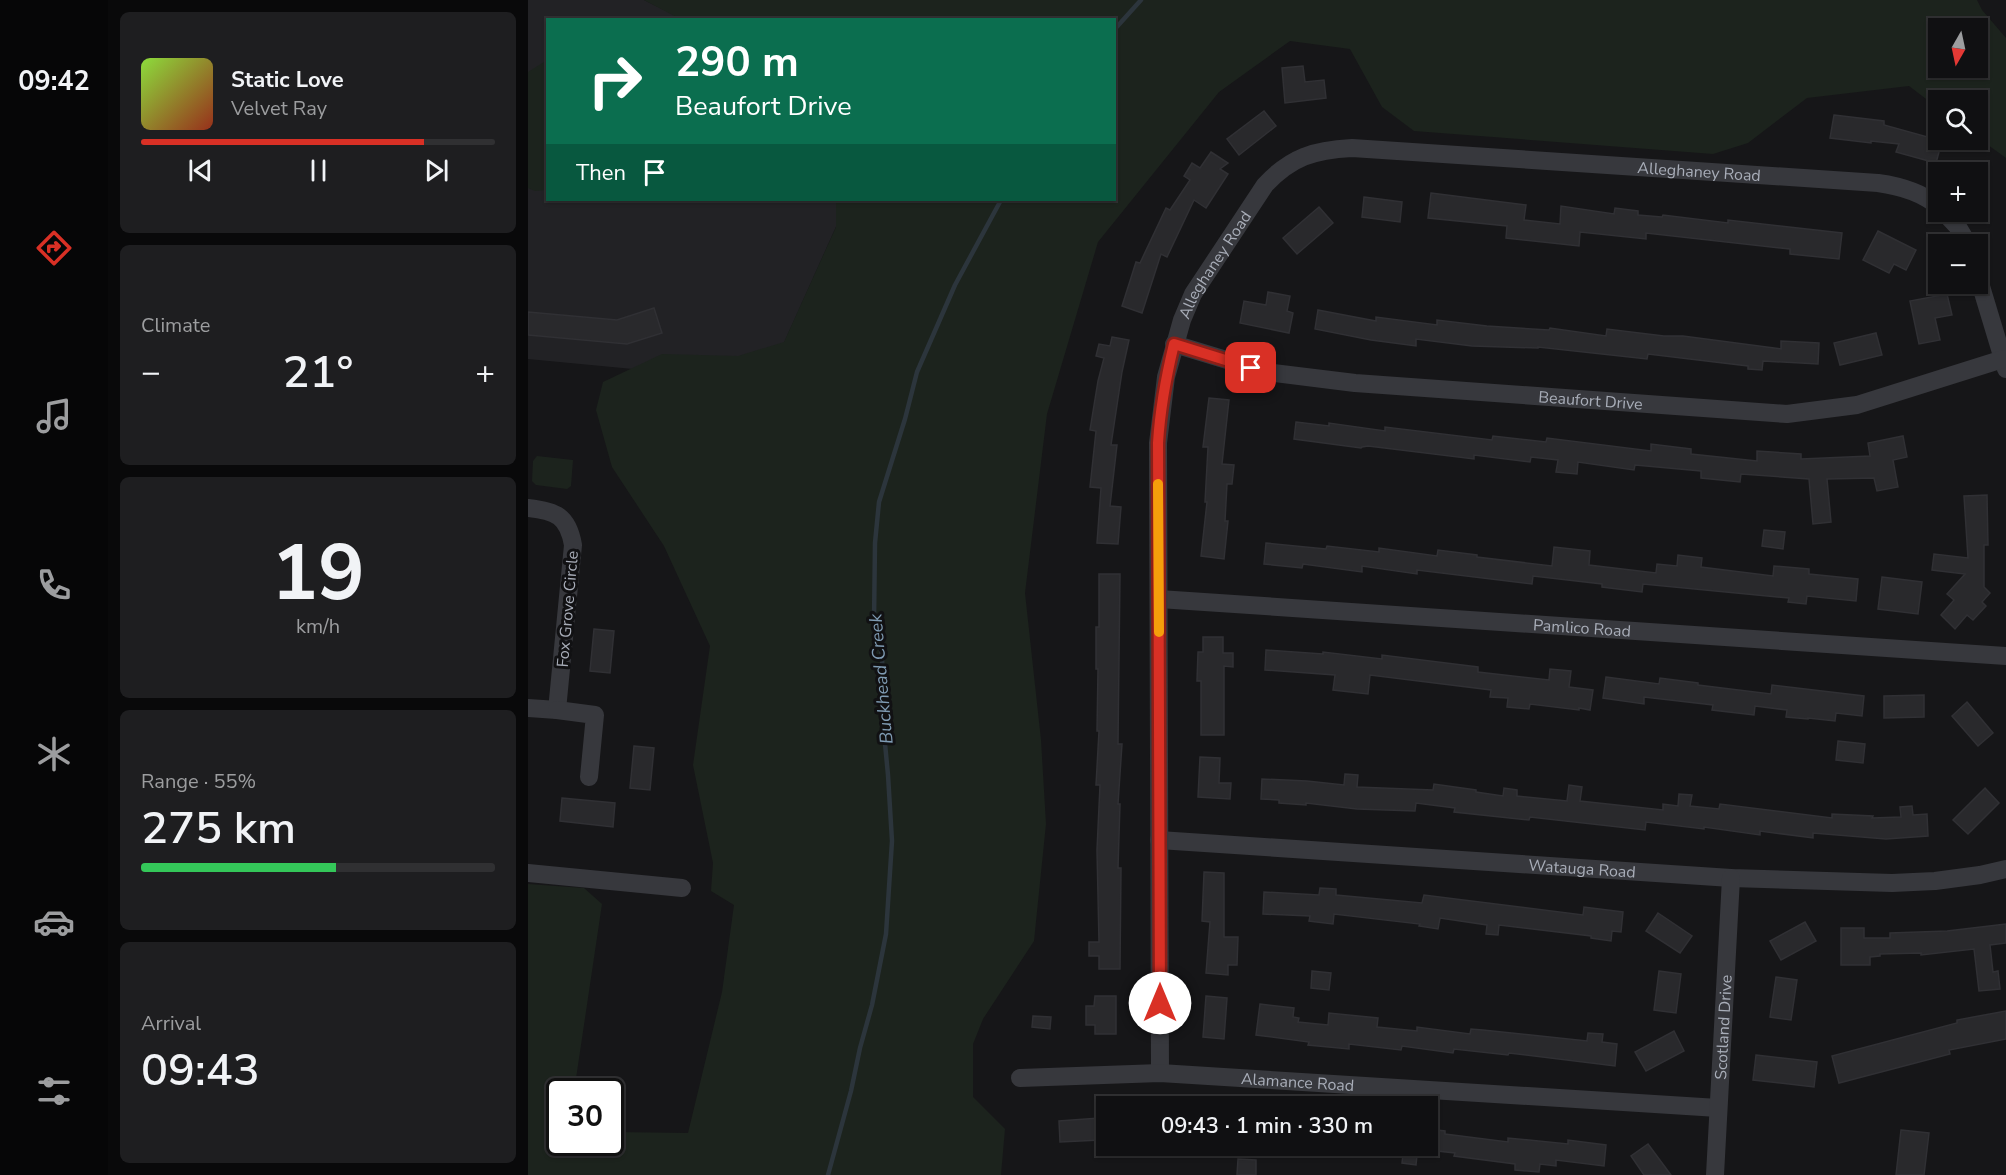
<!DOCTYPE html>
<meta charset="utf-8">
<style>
body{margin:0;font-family:"Nunito Sans",sans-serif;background:#1e1e20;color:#f1f3f6;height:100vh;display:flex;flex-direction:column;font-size:22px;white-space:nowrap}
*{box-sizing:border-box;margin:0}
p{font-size:20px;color:#9c9d9f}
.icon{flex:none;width:33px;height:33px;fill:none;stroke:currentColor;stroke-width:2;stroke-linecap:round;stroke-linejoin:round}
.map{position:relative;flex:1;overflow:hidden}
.sheet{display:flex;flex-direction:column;gap:12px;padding:12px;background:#09090a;width:420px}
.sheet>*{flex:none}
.banner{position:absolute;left:18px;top:18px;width:570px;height:183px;border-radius:0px;box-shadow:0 2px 4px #0004,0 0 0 2px #303032;background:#0b6e4f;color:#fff;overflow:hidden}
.needle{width:39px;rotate:189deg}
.tools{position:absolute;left:1400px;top:18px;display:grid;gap:12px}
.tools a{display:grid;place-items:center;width:60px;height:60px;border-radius:0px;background:#101012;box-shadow:0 2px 4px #0004,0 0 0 2px #303032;font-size:30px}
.speed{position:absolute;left:18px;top:1078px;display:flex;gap:12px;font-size:30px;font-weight:700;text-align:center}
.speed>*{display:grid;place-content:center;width:78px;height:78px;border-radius:50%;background:#101012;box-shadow:0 2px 4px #0004,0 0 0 2px #303032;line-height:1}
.speed .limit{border:3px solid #111;border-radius:9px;background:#fff;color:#111}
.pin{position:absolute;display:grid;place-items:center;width:51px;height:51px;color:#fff;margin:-26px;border-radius:12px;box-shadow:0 3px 9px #0006}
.me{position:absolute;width:66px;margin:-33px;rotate:0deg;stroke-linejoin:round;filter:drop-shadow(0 0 4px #0008)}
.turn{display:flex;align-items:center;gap:21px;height:126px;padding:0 30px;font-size:27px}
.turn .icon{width:78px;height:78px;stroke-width:2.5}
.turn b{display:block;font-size:42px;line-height:51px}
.then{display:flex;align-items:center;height:57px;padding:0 30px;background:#0003;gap:12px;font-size:22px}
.big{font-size:45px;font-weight:600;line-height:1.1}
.sheet .widget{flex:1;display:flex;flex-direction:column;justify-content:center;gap:9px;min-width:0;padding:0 21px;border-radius:9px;background:#1e1e20}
.sheet .dial{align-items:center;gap:0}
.dial b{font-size:78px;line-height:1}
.song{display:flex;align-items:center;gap:18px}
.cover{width:72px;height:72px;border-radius:9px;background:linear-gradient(135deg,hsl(90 70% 55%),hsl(10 70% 35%))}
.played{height:6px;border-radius:3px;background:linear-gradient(90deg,#d93025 80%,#303032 80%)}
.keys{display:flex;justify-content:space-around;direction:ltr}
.heat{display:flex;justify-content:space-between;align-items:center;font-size:33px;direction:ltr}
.charge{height:9px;border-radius:4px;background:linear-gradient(90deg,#34c759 55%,#303032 0)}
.trip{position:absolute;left:568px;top:1096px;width:342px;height:60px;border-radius:0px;background:#101012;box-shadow:0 2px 4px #0004,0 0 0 2px #303032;font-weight:600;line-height:60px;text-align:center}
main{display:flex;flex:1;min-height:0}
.tabs{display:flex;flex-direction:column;width:108px;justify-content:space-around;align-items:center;background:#060607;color:#9c9d9f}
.tabs .icon{width:42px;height:42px}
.tabs .active{color:#d93025}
.tabs b{font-size:27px;color:#f1f3f6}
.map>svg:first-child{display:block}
.built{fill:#222225}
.green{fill:#1c231d;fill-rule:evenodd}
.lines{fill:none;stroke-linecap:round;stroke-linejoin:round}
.stream{stroke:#2c353c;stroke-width:4.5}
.building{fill:#29292c;stroke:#303034;stroke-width:1.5}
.minor{stroke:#37383d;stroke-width:18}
.route-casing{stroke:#8d1f18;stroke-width:15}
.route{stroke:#d93025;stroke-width:10}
.slow{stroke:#f59e0b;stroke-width:10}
.labels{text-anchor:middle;stroke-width:6;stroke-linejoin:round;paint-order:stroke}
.street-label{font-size:16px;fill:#a8adb8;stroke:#111113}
.water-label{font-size:18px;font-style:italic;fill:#7f9bb3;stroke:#111113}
</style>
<main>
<nav class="tabs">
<b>09:42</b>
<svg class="icon active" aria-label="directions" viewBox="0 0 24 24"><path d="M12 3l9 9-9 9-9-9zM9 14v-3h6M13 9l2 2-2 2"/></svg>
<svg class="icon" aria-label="music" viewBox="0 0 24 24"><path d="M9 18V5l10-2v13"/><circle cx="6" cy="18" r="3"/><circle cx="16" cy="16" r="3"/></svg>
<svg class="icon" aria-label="phone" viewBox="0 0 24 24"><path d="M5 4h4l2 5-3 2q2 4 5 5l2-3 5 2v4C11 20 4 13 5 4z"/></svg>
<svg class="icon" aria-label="climate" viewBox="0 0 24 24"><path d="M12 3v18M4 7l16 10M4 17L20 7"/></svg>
<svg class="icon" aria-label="car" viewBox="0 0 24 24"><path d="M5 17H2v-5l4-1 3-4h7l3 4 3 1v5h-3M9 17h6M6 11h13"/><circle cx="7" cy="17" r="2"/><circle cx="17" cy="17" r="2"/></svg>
<svg class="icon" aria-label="filters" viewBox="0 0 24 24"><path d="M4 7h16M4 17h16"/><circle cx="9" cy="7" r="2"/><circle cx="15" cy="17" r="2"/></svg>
</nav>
<section class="sheet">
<div class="widget">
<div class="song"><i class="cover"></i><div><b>Static Love</b><p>Velvet Ray</p></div></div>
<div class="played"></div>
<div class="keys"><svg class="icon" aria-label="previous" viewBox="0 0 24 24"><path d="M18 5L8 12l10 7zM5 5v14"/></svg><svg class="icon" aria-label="pause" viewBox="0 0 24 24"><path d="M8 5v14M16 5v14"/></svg><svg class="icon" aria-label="next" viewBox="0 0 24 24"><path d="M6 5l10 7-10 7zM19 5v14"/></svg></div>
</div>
<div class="widget"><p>Climate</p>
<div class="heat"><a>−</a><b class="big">21°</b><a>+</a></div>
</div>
<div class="widget dial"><b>19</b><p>km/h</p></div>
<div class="widget"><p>Range · 55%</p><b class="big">275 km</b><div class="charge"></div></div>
<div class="widget"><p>Arrival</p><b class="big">09:43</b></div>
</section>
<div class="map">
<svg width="1478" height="1175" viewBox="0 0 1478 1175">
<rect width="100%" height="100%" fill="#161618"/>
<path class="built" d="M0,0H116L154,19L20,20V200H320L233,394L231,381L0,359Z"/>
<g class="green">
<path d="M116,0H1449L1454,10L1478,38V158L1449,137V100H1410V108L1381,86L1279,98L1220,143L1185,154L886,131L854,107L822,49L762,41L691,92L570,242L519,414L497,593L513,740L518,824L506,941L455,1019L445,1044V1097L477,1129L473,1175H0V884L56,888L74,904L46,1092H32V1143H82L83,1132L160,1133L194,992L206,905L183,891L185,863L165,765L182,646L136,546L84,467L68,410L75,382L134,354L210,356L256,342L308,227V200H586V20H154ZM1449,28V68H1410V28Z"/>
<path d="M19,60V190L7,191L0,188V72Z"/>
<path d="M9,456L45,460L43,486L39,489L8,485L4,481L5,461Z"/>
</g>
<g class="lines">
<g class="stream">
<path d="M586,30L613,0"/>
<path d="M300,1175L323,1091L332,1048L344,1005L358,934L364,841L360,775L356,733L354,655L346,621L347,543L351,502L377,419L389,372L427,285L473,200"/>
</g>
</g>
<g class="building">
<path d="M775,66L777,82L796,80L798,98L757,103L754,68Z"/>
<path d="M736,111L748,126L711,155L699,139Z"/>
<path d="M1306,115L1356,121V125L1414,141L1408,163L1368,152L1371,144L1343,141V143L1302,138Z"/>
<path d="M683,152L700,163L692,169L700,174L678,208L666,200L639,257L633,254L614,313L594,306L608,262L612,263L638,208L642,210L662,180L656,176L664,163L672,168Z"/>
<path d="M903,193L998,205L996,220L1032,224L1033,206L1086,214L1087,208L1110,211V215L1134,217L1135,215L1200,223V220L1314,233L1311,259L1262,254V249L1118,233V239L1052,232L1051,246L978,238L979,226L900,218Z"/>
<path d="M836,197L874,202L872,222L834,217Z"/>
<path d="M791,207L805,223L769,254L755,238Z"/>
<path d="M1350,231L1388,250L1378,270L1366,264L1361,273L1335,260Z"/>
<path d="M740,292L762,296L759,311L765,313L761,333L712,323L716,301L738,305Z"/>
<path d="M1419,294L1424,315L1407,318L1412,340L1391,344L1382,301Z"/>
<path d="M126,308L134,333L99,344L0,335V312L89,320Z"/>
<path d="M790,310L848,321V317L909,325V320L959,326L1021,330L1022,328L1078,336L1079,329L1136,336H1155L1253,349V341L1291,343L1290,364L1235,361L1234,370L1220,369V366L1120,354L1119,359L1010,347V348L944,346L888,339V346L843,340L787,329Z"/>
<path d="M1348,333L1354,355L1312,365L1306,343Z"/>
<path d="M584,337L601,340L594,372L583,445H589L582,506L593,507L590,544L569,543L573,488L562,487L568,431L562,430L570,381L576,358L568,356L571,344L582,346Z"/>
<path d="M681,398L701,400L694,464L706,465L704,484H699L697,521H700L696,559L673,556L679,502H677L680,447H675Z"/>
<path d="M768,422L801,426V423L857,431V427L964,440L965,436L1018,442L1019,438L1123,451V444L1163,449V454L1229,461V451L1273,454V459L1342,456L1340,443L1375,436L1379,457L1365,460L1370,487L1349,491L1346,478L1299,479L1303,522L1285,524L1281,479L1213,474L1212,482L1173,478V471L1107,465L1106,470L1050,462L1049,474L1028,472L1030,460L1003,457L1002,462L946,455V459L840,446L834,447L833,448L766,439Z"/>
<path d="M1459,495L1460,545H1456V587L1462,593L1454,602L1458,606L1445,620L1439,615L1427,629L1413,615L1426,600L1419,594L1437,574L1404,570L1406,554L1440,558L1436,496Z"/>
<path d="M1236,530L1257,532L1255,549L1234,546Z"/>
<path d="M738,543L798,549L799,546L851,552V548L909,556L910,550L949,555V557L1024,566L1026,547L1062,551L1061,565L1128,573L1129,564L1149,566L1150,555L1174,558L1173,567L1245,576L1246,566L1281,569V574L1330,579L1328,601L1279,596L1278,604L1260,602L1261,598L1115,584L1114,592L1074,587V584L1005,576L1004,584L889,570V574L834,566V572L775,564L774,568L736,564Z"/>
<path d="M571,574H592L590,744H594L590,804H592L590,868H593L592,969H571V956H561V942H571L569,850L572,785H568L571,731H569L570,669H568V627H571Z"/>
<path d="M1354,577L1394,582L1390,614L1350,609Z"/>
<path d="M66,629L86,631L82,673L62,671Z"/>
<path d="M675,637H695V653H705V667L696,666V735H673V681H669L670,652H675Z"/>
<path d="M738,650L795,654V652L854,659V655L950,667V672L1021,680L1022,669L1043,671L1041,687L1065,690L1062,710L1051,708V710L1002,704L1001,709L979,707L980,698L962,697L963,690L842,675L840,694L805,690L807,675L737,670Z"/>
<path d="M1078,677L1131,684L1132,678L1170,683V685L1243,694L1244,685L1336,696L1334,716L1308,713L1307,721L1280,718V719L1258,717L1259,710L1227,706L1226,715L1184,710L1185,705L1116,697V704L1075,698Z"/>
<path d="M1396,695V717L1356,718V696Z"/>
<path d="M1439,702L1465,733L1450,746L1424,716Z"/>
<path d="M1310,741L1337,744L1335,763L1308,760Z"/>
<path d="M106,746L126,748L122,790L102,788Z"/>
<path d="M672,757L692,758L691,783H703L702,799L670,797Z"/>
<path d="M817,774L830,775L829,787L905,790L906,784L948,790V792L975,796L976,788L989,790V796L1039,801L1041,785L1054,787L1052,801L1135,810V804L1150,806L1151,794L1164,795L1162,806L1191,809L1192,804L1304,818V814L1345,816L1344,818L1373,817L1372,807L1384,806L1385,815L1399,814L1400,836L1358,839L1285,833V838L1232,831V835L1176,827V829L1118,822L1117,830L1002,817L1001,820L926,812L927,808L888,803L887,811L829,809L778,803V805L751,803V800L733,799L734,779L779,781L816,785Z"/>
<path d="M1457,788L1471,803L1440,834L1425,820Z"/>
<path d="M34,798L87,803L85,827L32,821Z"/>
<path d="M676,872L696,873V937H710L709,965H700V975L678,973L682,922L674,921Z"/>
<path d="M792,888L808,889V895L894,903L896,895L1055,915L1056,907L1095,912L1093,932L1084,931L1083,941L1063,938V936L971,925L970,935L958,934L959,925L912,918L910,929L891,926L892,924L806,914L805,924L781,921L782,916L735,914L736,892L791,895Z"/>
<path d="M1130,913L1164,936L1152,953L1118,931Z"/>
<path d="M1277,922L1288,941L1253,960L1242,941Z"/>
<path d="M1478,924V943L1462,945L1465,972L1470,971L1472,989L1451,991L1446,949L1393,955V953L1352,954V956L1342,957V965H1313V928H1336V938H1362V933L1419,931Z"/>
<path d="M784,971L803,973L801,990L783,988Z"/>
<path d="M1131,971L1153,974L1148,1013L1126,1010Z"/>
<path d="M1248,977L1269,980L1263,1020L1242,1017Z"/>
<path d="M567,996H588V1034H567V1025H558V1006H566Z"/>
<path d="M678,996L699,998L696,1039L675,1037Z"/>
<path d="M732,1004L766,1008L765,1017L771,1018L770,1022L800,1025L801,1013L850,1018L849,1027L889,1031V1027L942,1034L943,1029L955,1030L1059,1041L1060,1033L1075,1034L1074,1042L1089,1044L1087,1066L981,1053L980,1055L926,1049L925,1053L874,1046L873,1050L821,1044V1049L780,1045L781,1042L728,1035Z"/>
<path d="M1478,1011V1039L1421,1050L1422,1054L1311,1083L1304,1056L1429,1023V1020Z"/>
<path d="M505,1016L523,1017L522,1029L504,1027Z"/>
<path d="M1146,1031L1156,1051L1118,1071L1107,1052Z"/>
<path d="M1228,1055L1289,1062L1286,1087L1225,1080Z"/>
<path d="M571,1118L572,1140L532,1142L531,1121Z"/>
<path d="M900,1129L917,1131V1134L980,1142V1138L1040,1144V1140L1078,1145L1076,1166L1028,1160V1166L1012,1164L1011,1172L987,1170V1164L926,1156L927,1153L900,1150Z"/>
<path d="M1373,1130L1401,1133L1396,1175H1368Z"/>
<path d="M1120,1144L1143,1175H1116L1103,1156Z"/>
<path d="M876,1146H890L888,1165L874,1163Z"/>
<path d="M710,1159L728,1160V1175H709Z"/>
</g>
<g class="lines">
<g class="minor">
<path d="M1416,212L1430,227L1440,244"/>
<path d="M1449,273L1478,369"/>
<path id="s1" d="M646,344L738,372L827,383L1259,414L1329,405L1475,359"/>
<path d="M0,508C28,511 40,516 45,545L29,710L0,708"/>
<path id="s2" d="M631,599L1478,656"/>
<path d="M29,710L67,715L61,777"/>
<path id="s3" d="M631,840L1203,878L1364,883L1407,881L1452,875L1478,869"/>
<path d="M0,873L154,888"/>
<path id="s4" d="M632,1073L630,443L638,377L654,320L665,294L737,185C763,157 786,150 824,148L1350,183C1372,186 1393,192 1410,206"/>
<path id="s5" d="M492,1078L632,1073L1190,1108"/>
<path id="s6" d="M1187,1175L1203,878"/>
</g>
</g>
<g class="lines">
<g class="route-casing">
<path id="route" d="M632,1003L630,443C632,410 638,377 646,344L723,368"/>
</g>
<use href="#route" class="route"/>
<path class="slow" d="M630,484L631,632"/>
</g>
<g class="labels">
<g class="street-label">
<text dy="6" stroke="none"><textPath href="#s4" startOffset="1360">Alleghaney Road</textPath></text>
<text dy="6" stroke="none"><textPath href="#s4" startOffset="820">Alleghaney Road</textPath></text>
<text dy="6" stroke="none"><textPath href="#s1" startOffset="422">Beaufort Drive</textPath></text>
<text transform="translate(39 609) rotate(-85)" y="6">Fox Grove Circle</text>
<text dy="6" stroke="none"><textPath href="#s2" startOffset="424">Pamlico Road</textPath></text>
<text dy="6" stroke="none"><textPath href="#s3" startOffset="424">Watauga Road</textPath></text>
<text dy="6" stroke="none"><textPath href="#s6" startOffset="148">Scotland Drive</textPath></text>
<text dy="6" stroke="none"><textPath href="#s5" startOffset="278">Alamance Road</textPath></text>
</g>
<g class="water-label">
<text transform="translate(353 679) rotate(-95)" y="6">Buckhead Creek</text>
</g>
</g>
</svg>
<div class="tools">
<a><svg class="needle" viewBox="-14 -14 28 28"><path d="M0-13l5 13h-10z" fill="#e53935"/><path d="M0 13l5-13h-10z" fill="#9c9d9f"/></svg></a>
<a><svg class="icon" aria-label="search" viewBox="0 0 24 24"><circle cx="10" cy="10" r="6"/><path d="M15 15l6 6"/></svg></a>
<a>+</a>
<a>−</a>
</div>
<div class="speed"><div class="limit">30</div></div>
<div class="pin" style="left:723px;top:368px;background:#d93025"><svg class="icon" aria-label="arrive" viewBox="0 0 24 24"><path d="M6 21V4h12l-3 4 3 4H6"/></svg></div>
<svg class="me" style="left:632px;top:1003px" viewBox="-20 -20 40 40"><circle r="19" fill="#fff"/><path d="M0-13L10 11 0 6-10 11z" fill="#d93025"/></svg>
<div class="trip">09:43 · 1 min · 330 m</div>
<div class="banner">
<div class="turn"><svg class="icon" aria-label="right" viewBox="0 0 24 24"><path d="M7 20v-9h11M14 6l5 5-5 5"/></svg><div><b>290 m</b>Beaufort Drive</div></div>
<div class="then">Then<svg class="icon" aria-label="arrive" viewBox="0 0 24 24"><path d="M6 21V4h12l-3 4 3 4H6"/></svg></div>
</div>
</div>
</main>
